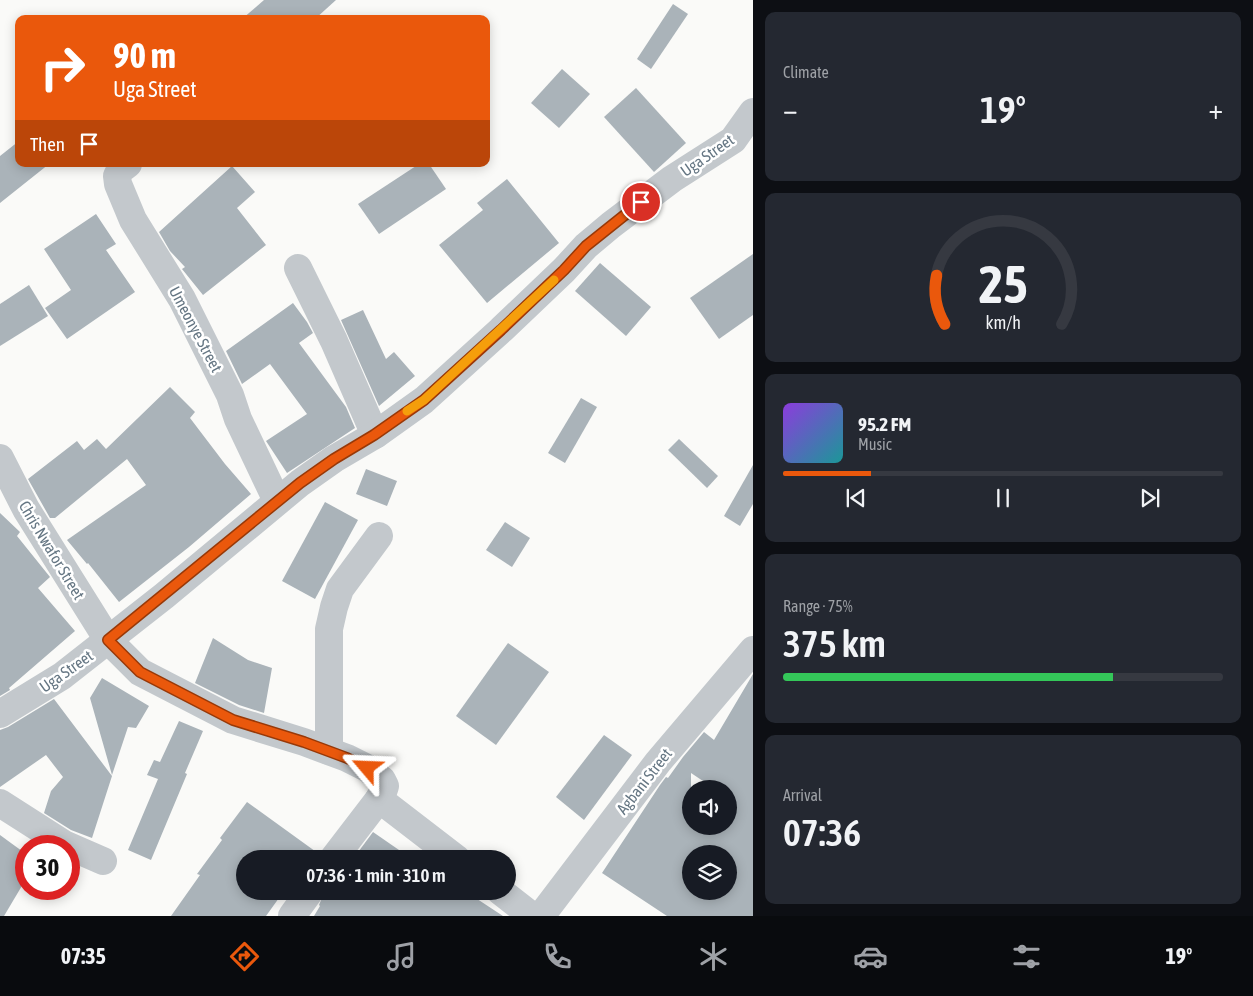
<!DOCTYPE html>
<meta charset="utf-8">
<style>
body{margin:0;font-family:"Asap Condensed",sans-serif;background:#242831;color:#f1f3f6;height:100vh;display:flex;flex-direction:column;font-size:19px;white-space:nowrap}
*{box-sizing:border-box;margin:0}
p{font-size:16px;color:#9ea1a6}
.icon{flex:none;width:28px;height:28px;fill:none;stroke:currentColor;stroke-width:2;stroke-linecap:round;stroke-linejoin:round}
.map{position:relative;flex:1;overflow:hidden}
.sheet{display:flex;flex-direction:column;gap:12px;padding:12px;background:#0d0f14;width:500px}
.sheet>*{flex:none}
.guide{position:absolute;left:15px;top:15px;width:475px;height:152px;border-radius:10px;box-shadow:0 2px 12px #0003;background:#ea580c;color:#fff;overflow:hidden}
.controls{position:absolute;left:682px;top:780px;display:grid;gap:10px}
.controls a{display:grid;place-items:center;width:55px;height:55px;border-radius:50%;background:#171b24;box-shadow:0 2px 12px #0003;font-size:25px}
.speed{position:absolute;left:15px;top:835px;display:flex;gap:10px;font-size:25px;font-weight:700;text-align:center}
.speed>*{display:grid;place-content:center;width:65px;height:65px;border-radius:50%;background:#171b24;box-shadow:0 2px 12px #0003;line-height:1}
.speed .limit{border:8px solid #d22;background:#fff;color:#111}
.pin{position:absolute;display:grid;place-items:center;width:42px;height:42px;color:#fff;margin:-21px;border:2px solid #fff;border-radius:50%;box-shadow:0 1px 5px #0007}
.me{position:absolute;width:55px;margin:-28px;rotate:296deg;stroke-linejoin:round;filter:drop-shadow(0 0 4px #0008)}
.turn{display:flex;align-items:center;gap:18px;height:105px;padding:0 15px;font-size:22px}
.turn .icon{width:65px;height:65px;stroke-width:2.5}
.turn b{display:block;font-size:35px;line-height:42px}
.then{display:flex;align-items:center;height:48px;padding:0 15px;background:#0003;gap:10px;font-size:19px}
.big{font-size:38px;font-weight:600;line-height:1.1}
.sheet .card{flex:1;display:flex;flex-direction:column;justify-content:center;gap:8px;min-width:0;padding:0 18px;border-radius:10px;background:#242831}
.sheet .dial{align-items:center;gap:0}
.dial svg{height:130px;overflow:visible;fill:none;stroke:#363941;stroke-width:7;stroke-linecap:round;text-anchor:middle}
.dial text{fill:#f1f3f6;stroke:none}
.song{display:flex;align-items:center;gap:15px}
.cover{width:60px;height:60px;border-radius:8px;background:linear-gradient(135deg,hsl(270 70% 55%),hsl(180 70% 35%))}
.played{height:5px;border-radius:2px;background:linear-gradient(90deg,#ea580c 20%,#363941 20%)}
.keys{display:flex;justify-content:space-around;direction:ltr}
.heat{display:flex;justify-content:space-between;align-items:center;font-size:28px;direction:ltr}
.charge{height:8px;border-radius:4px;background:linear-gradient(90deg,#34c759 75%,#363941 0)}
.trip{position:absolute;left:236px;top:850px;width:280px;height:50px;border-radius:25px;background:#171b24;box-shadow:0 2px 12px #0003;font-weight:600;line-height:50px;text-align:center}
.dock{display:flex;height:80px;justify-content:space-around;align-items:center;background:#090b0e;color:#9ea1a6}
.dock .icon{width:35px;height:35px}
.dock .current{color:#ea580c}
.dock b{font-size:22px;color:#f1f3f6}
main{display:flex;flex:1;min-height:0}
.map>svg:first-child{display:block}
.building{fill:#aab3b9;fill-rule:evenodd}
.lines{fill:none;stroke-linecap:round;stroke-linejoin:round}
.minor{stroke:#c3c8cc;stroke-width:28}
.route-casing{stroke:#983908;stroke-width:12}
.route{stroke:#ea580c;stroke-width:9}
.slow{stroke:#f59e0b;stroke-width:9}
.labels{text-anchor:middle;stroke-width:5;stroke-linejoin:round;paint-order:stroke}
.street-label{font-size:16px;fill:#657683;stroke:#fff}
</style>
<main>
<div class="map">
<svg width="753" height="916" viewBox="0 0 753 916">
<rect width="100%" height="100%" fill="#fafaf8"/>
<g class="building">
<path d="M264,0H336L315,19H242Z"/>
<path d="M673,4L688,14L651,69L637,59Z"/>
<path d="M562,69L590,94L559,128L531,103Z"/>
<path d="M636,88L686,143L654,172L604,117Z"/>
<path d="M19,141V164H49L0,203V156Z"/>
<path d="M419,164H429L446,189L379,234L358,204Z"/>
<path d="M232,166L255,192L237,208L266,245L203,295L182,269L185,267L170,251L159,232Z"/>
<path d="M507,179L559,243L487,303L439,245L483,210L477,203Z"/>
<path d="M96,214L116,244L106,250L135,292L67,339L45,308L71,290L44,249Z"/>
<path d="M753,254V315L719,339L690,298Z"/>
<path d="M600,263L651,307L626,336L575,291Z"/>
<path d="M29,285L48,316L0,346V304Z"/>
<path d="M293,303L307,322L313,333L299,343L346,407L355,428L287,473L266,441L307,414L270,364L242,384L226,351Z"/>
<path d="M363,310L386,359L394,352L415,376L379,406L341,320Z"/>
<path d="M170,387L195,412L190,418L225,464L251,494L189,547L119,602L88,563L87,564L67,540L146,485L127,459L55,518H50L28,479L77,441L84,450L97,439L106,449Z"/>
<path d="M581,398L597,407L565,463L548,453Z"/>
<path d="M679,439L718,476L707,488L668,450Z"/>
<path d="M753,465V504L740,526L724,516Z"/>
<path d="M366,469L397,481L387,506L356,494Z"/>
<path d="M325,502L358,520L315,599L282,581Z"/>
<path d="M0,513L20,532L17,536L50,577L38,588L75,631L9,688L10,690L0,696Z"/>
<path d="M505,522L530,538L512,567L486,550Z"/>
<path d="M213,638L248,660L272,668L264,713L239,705L195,683Z"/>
<path d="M508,643L549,672L496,745L456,716Z"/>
<path d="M753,674V916H667L602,873L660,785L666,777L668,778L683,757L704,732L714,740ZM691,773L715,789H729V826H691ZM691,854H729V891H691Z"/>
<path d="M102,678L149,706L136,728L128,727L112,775L90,698Z"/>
<path d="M54,699L112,776L92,838L71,830L44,813L51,791L63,777L46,755L0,787V730L8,727Z"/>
<path d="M179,721L203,731L185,773L187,774L151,860L128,850L158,779L147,775L154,760L160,762Z"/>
<path d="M604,735L632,755L584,820L556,797Z"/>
<path d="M247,802L319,854L318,859H245V891H284L266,916H171L200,875L197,874L222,840L220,838Z"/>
<path d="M373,832L412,859H353Z"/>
<path d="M0,835L26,854V879L4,916H0Z"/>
<path d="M325,891H465L503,916H314L320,906L319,905Z"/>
</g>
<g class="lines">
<g class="minor">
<path d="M128,164L120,170L117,176L118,184L133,220L182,299L230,395L238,419L277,501"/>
<path d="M298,268L334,341L375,435"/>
<path d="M0,458L26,509L108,640L140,672L233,720L304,742L347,758L367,768L382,780L385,786L383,792L379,799L457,859"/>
<path d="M0,714L62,676L164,596L300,483L334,459L375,435L424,400L501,330L564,270L586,246L611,225L672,179L733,140L753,112"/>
<path d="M329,751V629L334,607L340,589L379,536"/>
<path d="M0,803L64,844L103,861"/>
<path d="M333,859L379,799"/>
<path d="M500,891L532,916"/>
<path d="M292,916L310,891"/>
<path d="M541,916L658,762L753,650"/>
</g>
</g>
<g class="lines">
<g class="route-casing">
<path id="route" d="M367,768L347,758L304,742L233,720L140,672L108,640L300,483L334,459L374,435L424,400L501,330L564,270L586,246L641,202"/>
</g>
<use href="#route" class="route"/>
<path class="slow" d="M407,411L424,400L554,280"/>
</g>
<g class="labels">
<g class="street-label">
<text transform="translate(707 155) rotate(-35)" y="6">Uga Street</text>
<text transform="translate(196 329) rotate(62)" y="6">Umeonye Street</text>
<text transform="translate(52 550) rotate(59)" y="6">Chris Nwafor Street</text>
<text transform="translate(66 671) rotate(-35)" y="6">Uga Street</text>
<text transform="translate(644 781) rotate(-52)" y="6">Agbani Street</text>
</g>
</g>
</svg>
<div class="controls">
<a><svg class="icon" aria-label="sound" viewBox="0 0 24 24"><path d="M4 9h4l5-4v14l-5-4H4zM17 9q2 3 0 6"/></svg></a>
<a><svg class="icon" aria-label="layers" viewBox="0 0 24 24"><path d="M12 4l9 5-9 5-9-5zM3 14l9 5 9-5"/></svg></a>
</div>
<div class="speed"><div class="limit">30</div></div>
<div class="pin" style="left:641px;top:202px;background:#d93025"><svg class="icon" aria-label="arrive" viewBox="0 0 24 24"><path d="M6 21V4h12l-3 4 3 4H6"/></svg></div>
<svg class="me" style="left:367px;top:768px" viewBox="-20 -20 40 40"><path d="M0-17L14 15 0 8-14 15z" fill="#ea580c" stroke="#fff" stroke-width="4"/></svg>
<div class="trip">07:36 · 1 min · 310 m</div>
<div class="guide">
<div class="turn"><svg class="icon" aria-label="right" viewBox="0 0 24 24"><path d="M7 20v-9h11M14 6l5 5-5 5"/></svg><div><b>90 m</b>Uga Street</div></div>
<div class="then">Then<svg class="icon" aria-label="arrive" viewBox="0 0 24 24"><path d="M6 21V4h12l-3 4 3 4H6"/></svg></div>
</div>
</div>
<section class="sheet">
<div class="card"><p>Climate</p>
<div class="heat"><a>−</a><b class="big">19°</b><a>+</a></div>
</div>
<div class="card dial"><svg viewBox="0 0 100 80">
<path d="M14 69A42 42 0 1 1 86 69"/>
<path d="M14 69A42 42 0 0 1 9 39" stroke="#ea580c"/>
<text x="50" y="56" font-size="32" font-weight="700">25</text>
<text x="50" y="72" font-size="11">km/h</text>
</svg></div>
<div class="card">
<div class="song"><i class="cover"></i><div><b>95.2 FM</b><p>Music</p></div></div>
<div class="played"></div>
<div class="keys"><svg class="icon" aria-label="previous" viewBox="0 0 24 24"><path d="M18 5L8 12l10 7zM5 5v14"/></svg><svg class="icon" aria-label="pause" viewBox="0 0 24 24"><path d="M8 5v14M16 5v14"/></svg><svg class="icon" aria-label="next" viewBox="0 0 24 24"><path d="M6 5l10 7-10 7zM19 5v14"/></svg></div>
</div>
<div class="card"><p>Range · 75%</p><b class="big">375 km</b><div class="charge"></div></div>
<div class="card"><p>Arrival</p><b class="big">07:36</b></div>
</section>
</main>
<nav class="dock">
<b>07:35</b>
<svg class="icon current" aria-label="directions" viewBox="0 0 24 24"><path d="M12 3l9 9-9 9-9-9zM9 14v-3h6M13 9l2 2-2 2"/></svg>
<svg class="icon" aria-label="music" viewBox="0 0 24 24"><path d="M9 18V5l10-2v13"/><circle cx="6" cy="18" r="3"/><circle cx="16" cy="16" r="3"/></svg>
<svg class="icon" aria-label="phone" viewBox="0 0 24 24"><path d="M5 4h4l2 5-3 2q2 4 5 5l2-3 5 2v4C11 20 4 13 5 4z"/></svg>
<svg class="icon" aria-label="climate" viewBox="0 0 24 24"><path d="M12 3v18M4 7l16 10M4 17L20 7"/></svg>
<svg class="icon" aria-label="car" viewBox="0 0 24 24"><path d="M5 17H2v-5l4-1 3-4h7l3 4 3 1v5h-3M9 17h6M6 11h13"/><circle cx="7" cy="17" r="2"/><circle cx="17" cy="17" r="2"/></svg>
<svg class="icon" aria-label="filters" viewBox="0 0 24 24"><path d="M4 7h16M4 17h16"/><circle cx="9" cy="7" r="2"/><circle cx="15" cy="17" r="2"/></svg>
<b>19°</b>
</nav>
